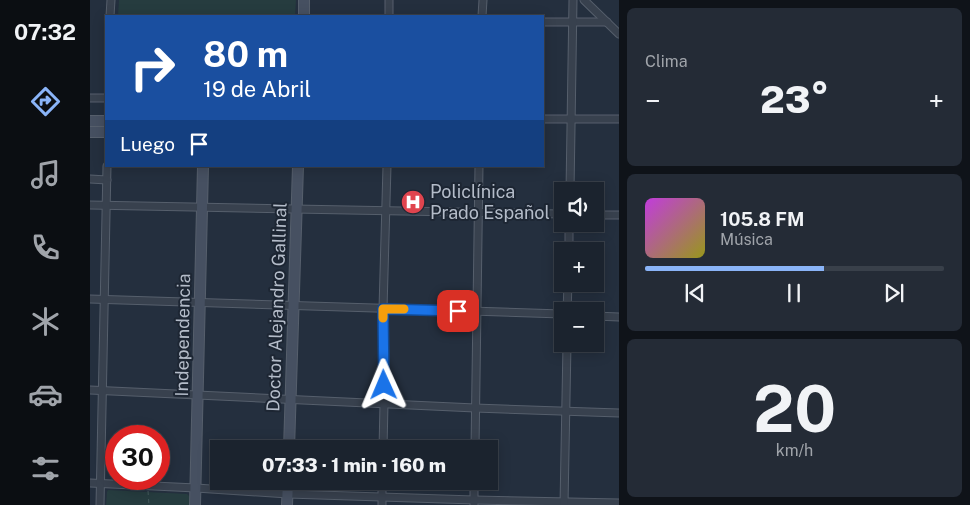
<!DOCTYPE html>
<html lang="es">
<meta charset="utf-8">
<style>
body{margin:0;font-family:"Public Sans",sans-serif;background:#242b36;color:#f1f3f6;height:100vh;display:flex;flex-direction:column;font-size:19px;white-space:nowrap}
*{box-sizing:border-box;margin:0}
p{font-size:16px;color:#a0a4aa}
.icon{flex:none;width:28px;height:28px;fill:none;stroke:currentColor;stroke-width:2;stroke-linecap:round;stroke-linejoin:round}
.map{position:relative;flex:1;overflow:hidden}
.panel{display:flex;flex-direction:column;gap:8px;padding:8px;background:#0f1319;width:351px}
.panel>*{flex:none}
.top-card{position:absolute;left:15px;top:15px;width:439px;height:152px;border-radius:0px;box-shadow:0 2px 12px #0003,0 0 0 1px #39404a;background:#1a4fa0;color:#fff;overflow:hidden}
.controls{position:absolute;left:464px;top:182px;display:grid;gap:10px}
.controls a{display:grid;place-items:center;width:50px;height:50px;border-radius:0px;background:#1b232e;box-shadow:0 2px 12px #0003,0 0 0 1px #39404a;font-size:25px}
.speed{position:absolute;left:15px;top:425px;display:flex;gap:10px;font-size:25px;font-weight:700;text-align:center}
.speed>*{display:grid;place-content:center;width:65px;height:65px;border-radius:50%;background:#1b232e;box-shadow:0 2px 12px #0003,0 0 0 1px #39404a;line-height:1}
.speed .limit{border:8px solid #d22;background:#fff;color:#111}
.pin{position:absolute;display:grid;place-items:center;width:42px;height:42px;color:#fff;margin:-21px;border-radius:10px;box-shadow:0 2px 8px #0006}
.me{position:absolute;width:55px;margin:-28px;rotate:359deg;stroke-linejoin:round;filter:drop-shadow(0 0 4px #0008)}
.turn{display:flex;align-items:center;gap:18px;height:105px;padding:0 15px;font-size:22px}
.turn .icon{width:65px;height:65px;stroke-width:2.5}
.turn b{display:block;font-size:35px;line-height:42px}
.then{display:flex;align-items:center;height:48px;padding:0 15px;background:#0003;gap:10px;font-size:19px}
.big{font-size:38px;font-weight:800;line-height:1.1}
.panel .widget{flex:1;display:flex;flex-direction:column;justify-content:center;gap:8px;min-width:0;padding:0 18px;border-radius:8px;background:#242b36}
.panel .dial{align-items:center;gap:0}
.dial b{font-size:65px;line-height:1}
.song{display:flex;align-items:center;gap:15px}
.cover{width:60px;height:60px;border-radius:8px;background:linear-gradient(135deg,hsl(290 70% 55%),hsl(60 70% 35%))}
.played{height:5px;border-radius:2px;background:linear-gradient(90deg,#8ab4f8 60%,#39404a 60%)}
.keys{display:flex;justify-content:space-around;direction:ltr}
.heat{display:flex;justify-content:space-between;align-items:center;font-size:28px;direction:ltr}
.trip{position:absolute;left:120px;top:440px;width:288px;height:50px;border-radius:0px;background:#1b232e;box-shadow:0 2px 12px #0003,0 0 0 1px #39404a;font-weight:800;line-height:50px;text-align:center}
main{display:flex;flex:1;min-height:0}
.tabs{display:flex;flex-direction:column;width:90px;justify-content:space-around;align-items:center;background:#0b0e12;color:#a0a4aa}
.tabs .icon{width:35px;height:35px}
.tabs .selected{color:#8ab4f8}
.tabs b{font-size:22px;color:#f1f3f6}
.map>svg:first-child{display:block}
.park{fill:#263c3f}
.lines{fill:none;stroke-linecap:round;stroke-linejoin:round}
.street-casing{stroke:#565f6c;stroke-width:9}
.secondary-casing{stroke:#565f6c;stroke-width:12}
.path{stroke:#44595c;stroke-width:1;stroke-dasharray:4 4;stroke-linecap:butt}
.street{stroke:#38414e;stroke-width:7}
.secondary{stroke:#465061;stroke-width:10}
.route-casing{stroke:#114b97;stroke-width:12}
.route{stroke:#1a73e8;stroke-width:9}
.slow{stroke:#f59e0b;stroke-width:9}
.labels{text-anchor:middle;stroke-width:4;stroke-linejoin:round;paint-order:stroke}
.poi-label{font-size:18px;fill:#b4bcc9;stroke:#1d2633;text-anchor:start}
.street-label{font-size:18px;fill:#b4bcc9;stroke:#1d2633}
</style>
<main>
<nav class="tabs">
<b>07:32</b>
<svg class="icon selected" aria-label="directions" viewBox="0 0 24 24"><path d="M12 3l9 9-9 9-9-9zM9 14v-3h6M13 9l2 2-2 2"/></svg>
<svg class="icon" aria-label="music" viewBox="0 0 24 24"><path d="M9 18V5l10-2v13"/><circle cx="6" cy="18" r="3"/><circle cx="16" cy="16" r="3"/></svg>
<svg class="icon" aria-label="phone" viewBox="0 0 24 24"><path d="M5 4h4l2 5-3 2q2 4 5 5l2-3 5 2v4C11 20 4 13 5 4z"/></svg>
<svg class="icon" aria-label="climate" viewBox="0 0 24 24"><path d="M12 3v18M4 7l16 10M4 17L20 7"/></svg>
<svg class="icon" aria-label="car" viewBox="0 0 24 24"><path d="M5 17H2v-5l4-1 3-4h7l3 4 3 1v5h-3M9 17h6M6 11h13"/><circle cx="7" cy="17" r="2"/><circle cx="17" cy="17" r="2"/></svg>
<svg class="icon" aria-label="filters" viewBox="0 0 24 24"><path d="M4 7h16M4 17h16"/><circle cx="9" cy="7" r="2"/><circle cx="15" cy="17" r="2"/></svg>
</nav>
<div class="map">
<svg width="529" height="505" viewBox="0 0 529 505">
<rect width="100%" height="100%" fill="#242f3e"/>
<g class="park">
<path d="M29,0H206L205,16H28Z"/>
<path d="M18,490L97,494L99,496V505H16L17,492Z"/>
</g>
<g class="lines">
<g class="street-casing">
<g id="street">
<path d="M494,0L529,34"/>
<path d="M20,16L21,0"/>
<path d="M299,16V0"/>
<path d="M392,16L393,0"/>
<path d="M452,22H517"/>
<path d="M0,98H16"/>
<path d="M452,119H529"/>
<path d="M0,179L17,180"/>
<path d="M480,191L483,0"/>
<path d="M0,205L472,214"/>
<path d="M505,215H529"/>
<path d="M479,251V224"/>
<path d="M0,299L472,314"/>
<path d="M477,311L478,284"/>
<path d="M505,316L529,317"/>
<path d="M0,390L385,408L529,413"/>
<path d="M293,449L294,404L293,309L297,166"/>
<path d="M385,449L389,166"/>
<path d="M0,483L106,488L198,494L384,500L529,503"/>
<path d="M10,505L17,166"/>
<path d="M292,505V481"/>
<path d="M384,505V481"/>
<path d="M474,505L477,344"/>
</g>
</g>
<g class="secondary-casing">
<g id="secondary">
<path d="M214,16V0"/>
<path d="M0,121H16"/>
<path d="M0,132H16"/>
<path d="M199,449L208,166"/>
<path d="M105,505L113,166"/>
<path d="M197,505L198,481"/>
</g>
</g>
<path class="path" d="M58,491L59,505"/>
<use href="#street" class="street"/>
<use href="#secondary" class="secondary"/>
</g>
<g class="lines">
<g class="route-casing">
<path id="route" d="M294,385L293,309L368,311"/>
</g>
<use href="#route" class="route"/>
<path class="slow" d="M293,318V309H314"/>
</g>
<defs>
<g id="hospital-disc" transform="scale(1.25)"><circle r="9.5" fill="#e0444e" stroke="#1d2633"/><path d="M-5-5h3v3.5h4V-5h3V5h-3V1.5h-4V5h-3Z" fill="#fff"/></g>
</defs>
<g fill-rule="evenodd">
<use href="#hospital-disc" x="323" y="202"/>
</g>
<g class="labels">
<g class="poi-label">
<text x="340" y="198">Policlínica<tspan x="340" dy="21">Prado Español</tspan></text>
</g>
<g class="street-label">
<text transform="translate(187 307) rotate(-88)" y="6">Doctor Alejandro Gallinal</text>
<text transform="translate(93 335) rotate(-89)" y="6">Independencia</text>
</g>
</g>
</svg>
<div class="controls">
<a><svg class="icon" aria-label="sound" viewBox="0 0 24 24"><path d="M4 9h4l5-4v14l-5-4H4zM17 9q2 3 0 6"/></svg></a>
<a>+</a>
<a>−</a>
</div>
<div class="speed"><div class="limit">30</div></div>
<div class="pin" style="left:368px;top:311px;background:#d93025"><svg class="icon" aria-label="arrive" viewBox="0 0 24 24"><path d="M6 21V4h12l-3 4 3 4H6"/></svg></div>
<svg class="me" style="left:294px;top:385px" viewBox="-20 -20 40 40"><path d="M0-17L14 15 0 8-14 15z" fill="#1a73e8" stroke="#fff" stroke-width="4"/></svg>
<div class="trip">07:33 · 1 min · 160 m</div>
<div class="top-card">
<div class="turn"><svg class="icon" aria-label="right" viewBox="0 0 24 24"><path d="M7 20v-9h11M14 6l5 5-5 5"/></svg><div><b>80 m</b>19 de Abril</div></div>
<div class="then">Luego<svg class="icon" aria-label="arrive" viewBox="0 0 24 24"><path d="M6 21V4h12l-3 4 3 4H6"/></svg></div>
</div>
</div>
<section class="panel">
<div class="widget"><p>Clima</p>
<div class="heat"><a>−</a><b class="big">23°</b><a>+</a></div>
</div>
<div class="widget">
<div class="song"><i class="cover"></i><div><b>105.8 FM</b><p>Música</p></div></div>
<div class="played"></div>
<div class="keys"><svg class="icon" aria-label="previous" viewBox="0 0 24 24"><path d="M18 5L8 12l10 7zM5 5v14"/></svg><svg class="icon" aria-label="pause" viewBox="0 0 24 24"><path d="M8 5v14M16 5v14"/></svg><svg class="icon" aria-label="next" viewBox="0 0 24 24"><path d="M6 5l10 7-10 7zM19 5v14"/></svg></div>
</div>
<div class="widget dial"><b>20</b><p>km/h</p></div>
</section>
</main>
